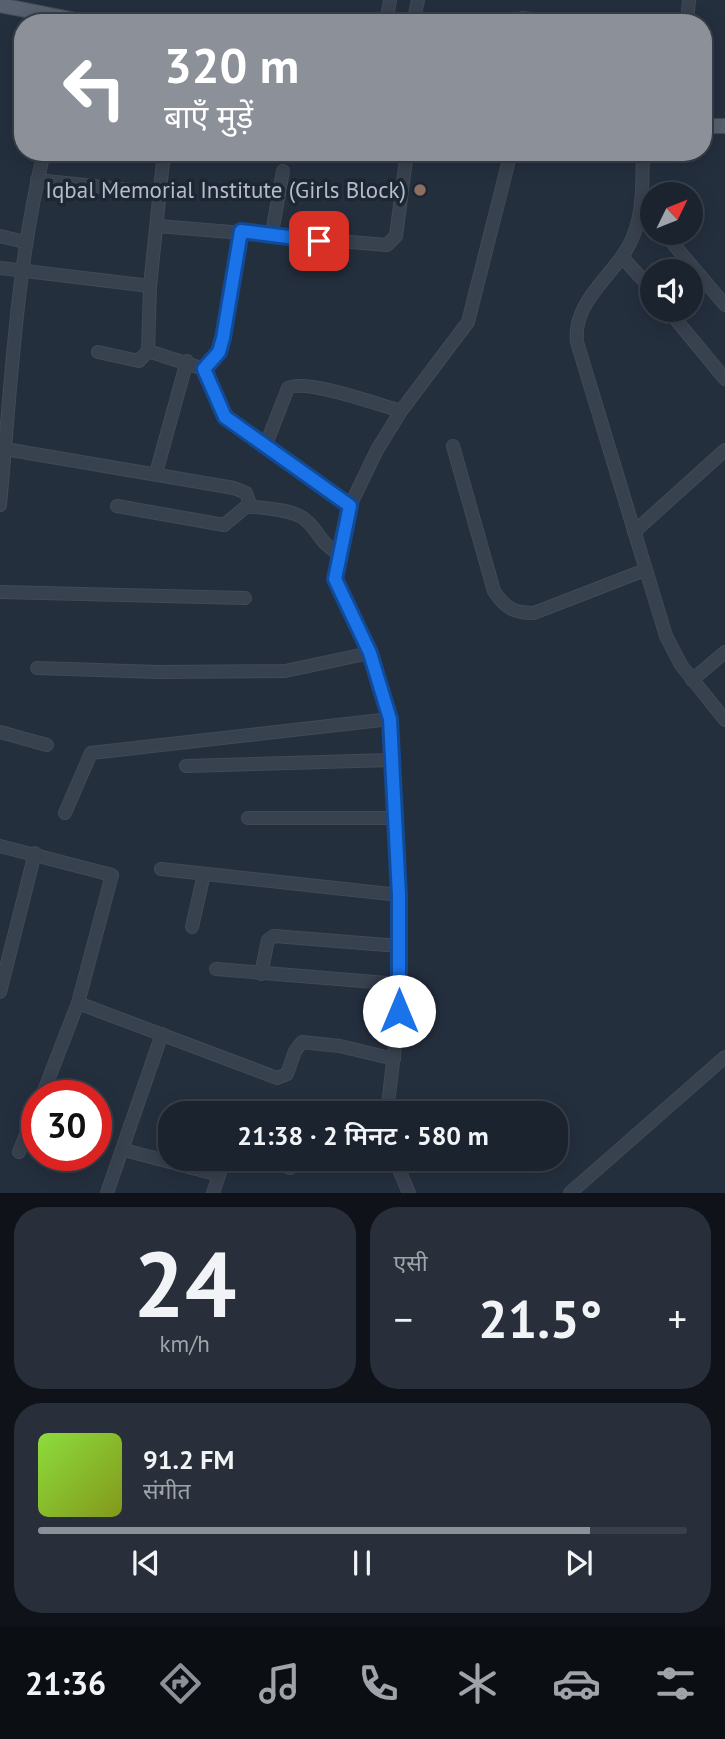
<!DOCTYPE html>
<html lang="hi">
<meta charset="utf-8">
<style>
body{margin:0;font-family:"PT Sans","Noto Sans Devanagari",sans-serif;background:#282f3a;color:#f1f3f6;height:100vh;display:flex;flex-direction:column;font-size:26px;white-space:nowrap}
*{box-sizing:border-box;margin:0}
p{font-size:23px;color:#a0a4aa}
.icon{flex:none;width:38px;height:38px;fill:none;stroke:currentColor;stroke-width:2;stroke-linecap:round;stroke-linejoin:round}
.map{position:relative;height:1193px;overflow:hidden}
.details{display:flex;flex-direction:column;gap:14px;padding:14px;background:#0f1319;flex:1}
.details>*{flex:none}
.banner{position:absolute;left:14px;top:14px;width:698px;height:147px;border-radius:28px;box-shadow:0 4px 18px #0003,0 0 0 2px #39404a;background:#8c9099;color:#fff;overflow:hidden}
.needle{width:46px;rotate:47deg}
.tools{position:absolute;left:640px;top:182px;display:grid;gap:14px}
.tools a{display:grid;place-items:center;width:63px;height:63px;border-radius:50%;background:#1b232e;box-shadow:0 4px 18px #0003,0 0 0 2px #39404a;font-size:35px}
.speed{position:absolute;left:21px;top:1080px;display:flex;gap:14px;font-size:35px;font-weight:700;text-align:center}
.speed>*{display:grid;place-content:center;width:91px;height:91px;border-radius:50%;background:#1b232e;box-shadow:0 4px 18px #0003,0 0 0 2px #39404a;line-height:1}
.speed .limit{border:10px solid #d22;background:#fff;color:#111}
.pin{position:absolute;display:grid;place-items:center;width:60px;height:60px;color:#fff;margin:-30px;border-radius:14px;box-shadow:0 4px 10px #0006}
.me{position:absolute;width:77px;margin:-38px;rotate:0deg;stroke-linejoin:round;filter:drop-shadow(0 0 5px #0008)}
.turn{display:flex;align-items:center;gap:24px;height:147px;padding:0 35px;font-size:32px}
.turn .icon{width:91px;height:91px;stroke-width:2.5}
.turn b{display:block;font-size:49px;line-height:60px}
.big{font-size:52px;font-weight:600;line-height:1.1}
.details .tile{flex:1;display:flex;flex-direction:column;justify-content:center;gap:10px;min-width:0;padding:0 24px;border-radius:28px;background:#282f3a}
.details .dial{align-items:center;gap:0}
.dial b{font-size:91px;line-height:1}
.song{display:flex;align-items:center;gap:21px}
.cover{width:84px;height:84px;border-radius:10px;background:linear-gradient(135deg,hsl(90 70% 55%),hsl(70 70% 35%))}
.played{height:7px;border-radius:4px;background:linear-gradient(90deg,#8c9099 85%,#39404a 85%)}
.keys{display:flex;justify-content:space-around;direction:ltr}
.heat{display:flex;justify-content:space-between;align-items:center;font-size:38px;direction:ltr}
.details .tiles{flex:1;display:grid;gap:14px;grid-template-columns:1fr 1fr}
.tile:last-child{grid-column:span 2}
.trip{position:absolute;left:158px;top:1101px;width:410px;height:70px;border-radius:28px;background:#1b232e;box-shadow:0 4px 18px #0003,0 0 0 2px #39404a;font-weight:600;line-height:70px;text-align:center}
.tabs{display:flex;height:112px;justify-content:space-around;align-items:center;background:#0b0e12;color:#a0a4aa}
.tabs .icon{width:49px;height:49px}
.tabs .on{color:#8c9099}
.tabs b{font-size:32px;color:#f1f3f6}
.map>svg:first-child{display:block}
.lines{fill:none;stroke-linecap:round;stroke-linejoin:round}
.minor-casing{stroke:#414a57;stroke-width:14}
.major-casing{stroke:#414a57;stroke-width:16}
.minor{stroke:#38414e;stroke-width:12}
.major{stroke:#56606e;stroke-width:14}
.route-casing{stroke:#114b97;stroke-width:18}
.route{stroke:#1a73e8;stroke-width:12}
.education-dot{fill:#8d6e63;stroke:#1d2633;stroke-width:2.5}
.labels{text-anchor:middle;stroke-width:7;stroke-linejoin:round;paint-order:stroke}
.poi-label{font-size:23px;fill:#b4bcc9;stroke:#1d2633;text-anchor:end}
</style>
<div class="map">
<svg width="725" height="1193" viewBox="0 0 725 1193">
<rect width="100%" height="100%" fill="#242f3e"/>
<g class="lines">
<g class="minor-casing">
<g id="minor">
<path d="M522,18L568,23"/>
<path d="M386,23L390,0"/>
<path d="M413,23L418,0"/>
<path d="M687,23L689,0"/>
<path d="M643,152C642,180 644,208 634,234C620,273 572,298 577,342L666,636L681,665L725,720"/>
<path d="M37,180L159,193"/>
<path d="M158,226L387,245L396,236L407,152"/>
<path d="M272,233L283,171"/>
<path d="M664,233L725,305"/>
<path d="M0,236L25,242"/>
<path d="M623,258L653,291"/>
<path d="M0,268L150,286"/>
<path d="M668,310L725,379"/>
<path d="M148,351L204,369L225,417L350,506"/>
<path d="M98,352L139,361L148,351L150,286L164,152"/>
<path d="M204,369L219,352L223,338L241,231"/>
<path d="M453,446L494,591C505,608 514,613 534,613L645,570"/>
<path d="M265,447L288,388C306,378 379,405 401,411"/>
<path d="M5,449L234,488L246,493L251,507"/>
<path d="M156,473L187,361"/>
<path d="M0,505C11,387 16,268 44,152"/>
<path d="M117,506L224,525L247,506C262,508 290,509 303,518C318,528 318,542 338,553"/>
<path d="M634,532L725,450"/>
<path d="M0,592L245,598"/>
<path d="M37,668L158,672L285,671L370,653"/>
<path d="M692,680L725,652"/>
<path d="M0,732L47,745"/>
<path d="M186,766L391,760"/>
<path d="M65,813L91,753L390,719"/>
<path d="M248,818H396"/>
<path d="M0,846L112,875L78,1003L42,1096"/>
<path d="M161,869L399,895"/>
<path d="M192,927L204,874"/>
<path d="M216,969L399,984"/>
<path d="M261,974L268,940L274,936L399,946"/>
<path d="M0,992L35,853"/>
<path d="M78,1003L277,1078L287,1074L295,1051L302,1042L340,1046L394,1059"/>
<path d="M387,1113L399,1011V895L390,719L370,653L335,579L338,553L347,512L377,450L401,411L468,322L511,152"/>
<path d="M124,1150L219,1175"/>
<path d="M19,1152L37,1108"/>
<path d="M263,1158L290,1168"/>
<path d="M394,1158L409,1193"/>
<path d="M107,1193L162,1034"/>
<path d="M213,1193L225,1158"/>
<path d="M570,1193L725,1057"/>
</g>
</g>
<g class="major-casing">
<g id="major">
<path d="M0,5L91,23"/>
<path d="M704,126H725"/>
</g>
</g>
<use href="#minor" class="minor"/>
<use href="#major" class="major"/>
</g>
<g class="lines">
<g class="route-casing">
<path id="route" d="M319,241L241,231L223,338L219,352L204,369L225,417L350,506L335,579L370,653L390,719L399,895V1011"/>
</g>
<use href="#route" class="route"/>
</g>
<circle class="education-dot" cx="420" cy="190" r="7"/>
<g class="labels">
<g class="poi-label">
<text x="406" y="198">Iqbal Memorial Institute (Girls Block)</text>
</g>
</g>
</svg>
<div class="tools">
<a><svg class="needle" viewBox="-14 -14 28 28"><path d="M0-13l5 13h-10z" fill="#e53935"/><path d="M0 13l5-13h-10z" fill="#a0a4aa"/></svg></a>
<a><svg class="icon" aria-label="sound" viewBox="0 0 24 24"><path d="M4 9h4l5-4v14l-5-4H4zM17 9q2 3 0 6"/></svg></a>
</div>
<div class="speed"><div class="limit">30</div></div>
<div class="pin" style="left:319px;top:241px;background:#d93025"><svg class="icon" aria-label="arrive" viewBox="0 0 24 24"><path d="M6 21V4h12l-3 4 3 4H6"/></svg></div>
<svg class="me" style="left:399px;top:1011px" viewBox="-20 -20 40 40"><circle r="19" fill="#fff"/><path d="M0-13L10 11 0 6-10 11z" fill="#1a73e8"/></svg>
<div class="trip">21:38 · 2 मिनट · 580 m</div>
<div class="banner">
<div class="turn"><svg class="icon" aria-label="left" viewBox="0 0 24 24"><path d="M17 20v-9H6M10 6l-5 5 5 5"/></svg><div><b>320 m</b>बाएँ मुड़ें</div></div>
</div>
</div>
<section class="details">
<div class="tiles">
<div class="tile dial"><b>24</b><p>km/h</p></div>
<div class="tile"><p>एसी</p>
<div class="heat"><a>−</a><b class="big">21.5°</b><a>+</a></div>
</div>
<div class="tile">
<div class="song"><i class="cover"></i><div><b>91.2 FM</b><p>संगीत</p></div></div>
<div class="played"></div>
<div class="keys"><svg class="icon" aria-label="previous" viewBox="0 0 24 24"><path d="M18 5L8 12l10 7zM5 5v14"/></svg><svg class="icon" aria-label="pause" viewBox="0 0 24 24"><path d="M8 5v14M16 5v14"/></svg><svg class="icon" aria-label="next" viewBox="0 0 24 24"><path d="M6 5l10 7-10 7zM19 5v14"/></svg></div>
</div>
</div>
</section>
<nav class="tabs">
<b>21:36</b>
<svg class="icon on" aria-label="directions" viewBox="0 0 24 24"><path d="M12 3l9 9-9 9-9-9zM9 14v-3h6M13 9l2 2-2 2"/></svg>
<svg class="icon" aria-label="music" viewBox="0 0 24 24"><path d="M9 18V5l10-2v13"/><circle cx="6" cy="18" r="3"/><circle cx="16" cy="16" r="3"/></svg>
<svg class="icon" aria-label="phone" viewBox="0 0 24 24"><path d="M5 4h4l2 5-3 2q2 4 5 5l2-3 5 2v4C11 20 4 13 5 4z"/></svg>
<svg class="icon" aria-label="climate" viewBox="0 0 24 24"><path d="M12 3v18M4 7l16 10M4 17L20 7"/></svg>
<svg class="icon" aria-label="car" viewBox="0 0 24 24"><path d="M5 17H2v-5l4-1 3-4h7l3 4 3 1v5h-3M9 17h6M6 11h13"/><circle cx="7" cy="17" r="2"/><circle cx="17" cy="17" r="2"/></svg>
<svg class="icon" aria-label="filters" viewBox="0 0 24 24"><path d="M4 7h16M4 17h16"/><circle cx="9" cy="7" r="2"/><circle cx="15" cy="17" r="2"/></svg>
</nav>
